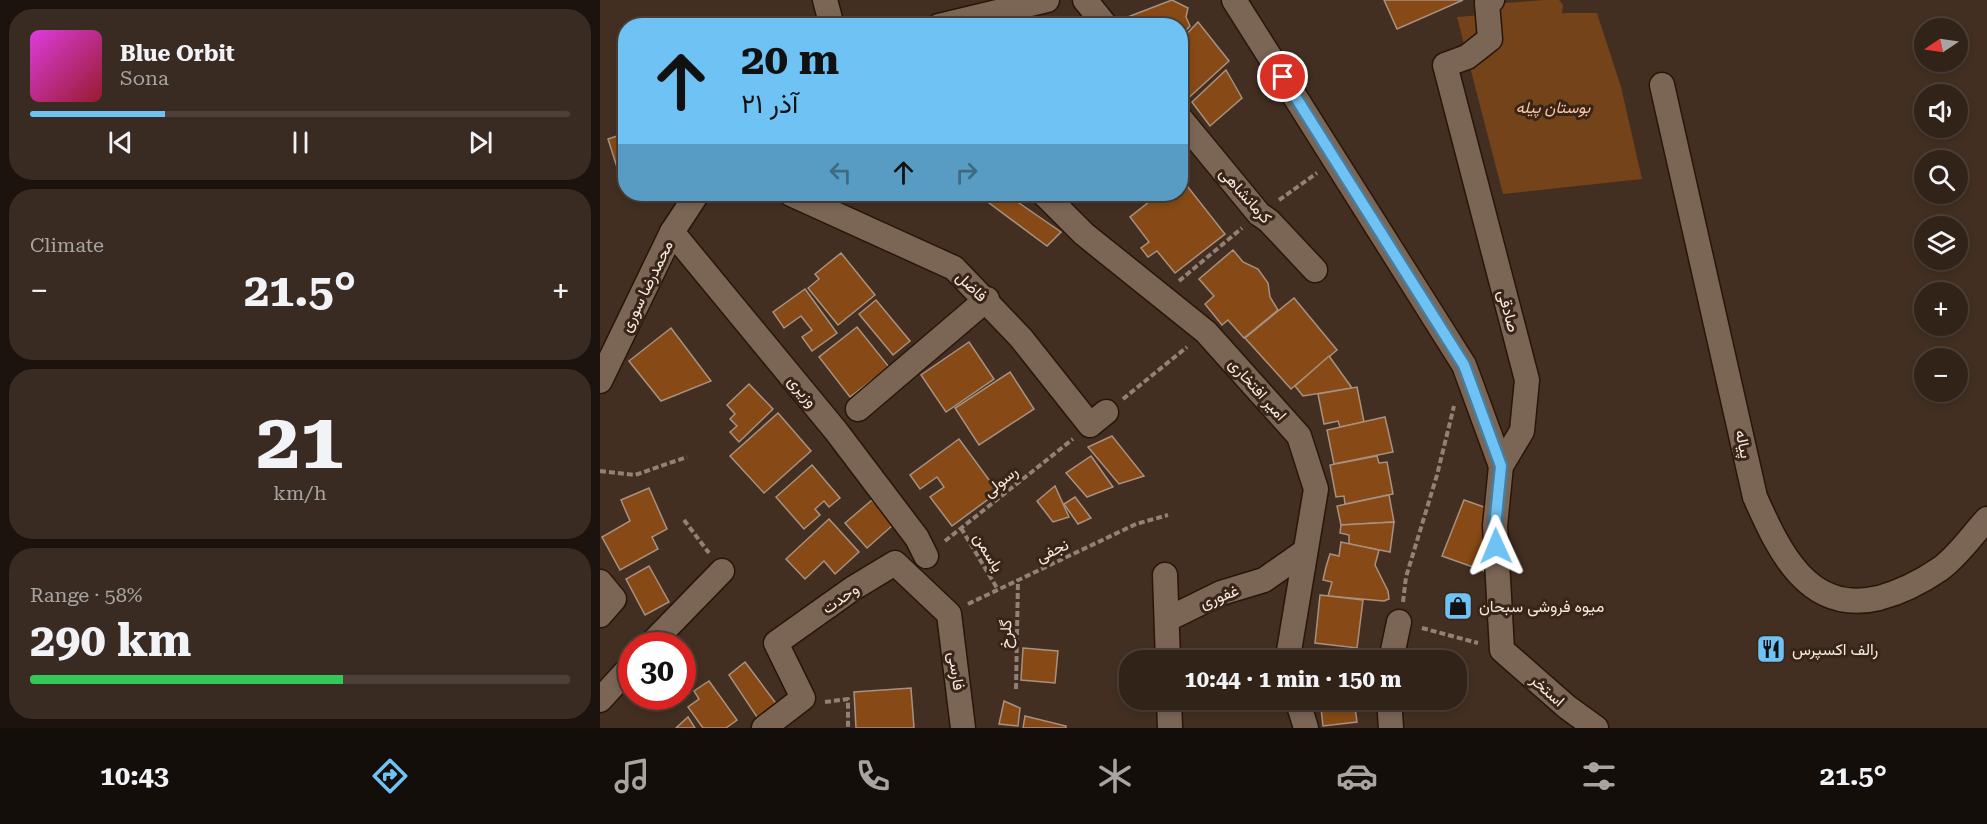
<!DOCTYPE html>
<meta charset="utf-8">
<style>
body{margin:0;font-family:"Roboto Serif",Vazirmatn,serif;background:#3a2b22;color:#f1f3f6;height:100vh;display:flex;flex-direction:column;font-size:22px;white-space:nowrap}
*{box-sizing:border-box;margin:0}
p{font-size:20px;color:#a8a4a2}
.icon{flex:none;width:33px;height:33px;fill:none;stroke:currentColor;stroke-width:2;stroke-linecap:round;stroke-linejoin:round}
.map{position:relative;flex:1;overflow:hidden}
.side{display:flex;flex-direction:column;gap:9px;padding:9px;background:#1c130e;width:600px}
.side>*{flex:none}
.banner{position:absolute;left:18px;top:18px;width:570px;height:183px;border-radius:24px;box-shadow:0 3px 9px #0003,0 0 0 2px #4d4038;background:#6fc2f4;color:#111;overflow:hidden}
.needle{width:39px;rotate:257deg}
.buttons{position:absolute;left:1314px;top:18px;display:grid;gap:12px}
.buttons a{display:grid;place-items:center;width:54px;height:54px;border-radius:50%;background:#322319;box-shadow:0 3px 9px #0003,0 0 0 2px #4d4038;font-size:30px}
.speed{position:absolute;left:18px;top:632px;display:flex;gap:12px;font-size:30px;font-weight:700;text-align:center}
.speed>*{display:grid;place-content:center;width:78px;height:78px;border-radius:50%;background:#322319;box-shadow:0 3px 9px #0003,0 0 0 2px #4d4038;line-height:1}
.speed .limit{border:9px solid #d22;background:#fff;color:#111}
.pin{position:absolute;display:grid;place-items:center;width:51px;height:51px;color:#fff;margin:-26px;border:3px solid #fff;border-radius:50%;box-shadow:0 2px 6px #0007}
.me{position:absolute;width:66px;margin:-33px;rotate:359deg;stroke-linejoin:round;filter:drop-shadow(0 0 4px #0008)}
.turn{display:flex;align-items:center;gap:21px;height:126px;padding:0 24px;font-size:27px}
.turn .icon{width:78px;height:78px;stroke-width:2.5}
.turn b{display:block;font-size:42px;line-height:51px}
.lanes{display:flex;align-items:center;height:57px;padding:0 24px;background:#0003;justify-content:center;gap:30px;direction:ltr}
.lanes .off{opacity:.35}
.big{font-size:45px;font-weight:700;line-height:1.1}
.side .widget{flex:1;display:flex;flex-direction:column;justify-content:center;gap:9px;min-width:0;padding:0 21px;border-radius:24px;background:#3a2b22}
.side .dial{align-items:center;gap:0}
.dial b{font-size:78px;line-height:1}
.song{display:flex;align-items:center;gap:18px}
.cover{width:72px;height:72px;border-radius:9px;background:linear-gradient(135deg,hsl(300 70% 55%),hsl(350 70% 35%))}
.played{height:6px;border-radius:3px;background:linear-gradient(90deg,#6fc2f4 25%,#4d4038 25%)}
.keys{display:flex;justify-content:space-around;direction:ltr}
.heat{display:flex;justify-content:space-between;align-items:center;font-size:33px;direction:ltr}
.charge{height:9px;border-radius:4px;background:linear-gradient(90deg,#34c759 58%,#4d4038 0)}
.trip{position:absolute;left:519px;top:650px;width:348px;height:60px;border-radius:24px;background:#322319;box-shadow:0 3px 9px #0003,0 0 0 2px #4d4038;font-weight:700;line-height:60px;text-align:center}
.menu{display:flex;height:96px;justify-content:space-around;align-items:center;background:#140e0a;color:#a8a4a2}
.menu .icon{width:42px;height:42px}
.menu .current{color:#6fc2f4}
.menu b{font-size:27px;color:#f1f3f6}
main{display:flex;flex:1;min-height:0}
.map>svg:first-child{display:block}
.green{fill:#75431a}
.building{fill:#874a16;stroke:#a89180;stroke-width:1.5}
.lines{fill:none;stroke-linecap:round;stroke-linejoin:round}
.minor-casing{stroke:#281609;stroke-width:27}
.path{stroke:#928176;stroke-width:4;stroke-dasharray:6 3;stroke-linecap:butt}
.minor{stroke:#7b6555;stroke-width:24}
.route-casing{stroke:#487e9f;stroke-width:15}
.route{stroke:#6fc2f4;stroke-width:10}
.labels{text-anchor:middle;stroke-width:6;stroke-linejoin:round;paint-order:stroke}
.park-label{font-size:16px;font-style:italic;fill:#fdc6a0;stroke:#382517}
.street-label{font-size:16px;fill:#f5e8df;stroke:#382517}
.poi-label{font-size:16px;fill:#f5e8df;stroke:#382517;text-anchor:start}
</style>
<main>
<section class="side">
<div class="widget">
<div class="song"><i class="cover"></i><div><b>Blue Orbit</b><p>Sona</p></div></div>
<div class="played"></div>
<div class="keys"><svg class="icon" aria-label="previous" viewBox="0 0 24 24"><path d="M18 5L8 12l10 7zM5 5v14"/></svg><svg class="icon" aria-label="pause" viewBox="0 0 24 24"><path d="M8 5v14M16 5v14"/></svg><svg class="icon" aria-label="next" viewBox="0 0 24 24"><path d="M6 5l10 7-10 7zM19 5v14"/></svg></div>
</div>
<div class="widget"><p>Climate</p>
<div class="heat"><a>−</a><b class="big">21.5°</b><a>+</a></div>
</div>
<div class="widget dial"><b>21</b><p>km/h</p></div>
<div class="widget"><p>Range · 58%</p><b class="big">290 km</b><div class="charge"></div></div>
</section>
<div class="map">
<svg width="1387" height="728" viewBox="0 0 1387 728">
<rect width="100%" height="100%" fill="#422f21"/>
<path class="green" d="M945,0H959L963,5L962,13H997L1021,87L1042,179L903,194L857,17L881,15L891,4Z"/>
<g class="building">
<path d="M572,0L588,8L586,17L590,26L580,37V26L512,23Z"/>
<path d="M784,0H863L797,29Z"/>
<path d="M598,22L629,61L584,102L580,97V41Z"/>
<path d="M626,70L642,98L610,126L592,102Z"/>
<path d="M26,133V185L23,186L8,139Z"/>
<path d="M580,177L625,234L575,273L557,251L548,257L541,248L549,242L530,217L559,194H580Z"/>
<path d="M377,194H406L461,232L447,246Z"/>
<path d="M633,250L643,262L658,269L668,283L670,297L678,310L644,338L628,320L622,325L605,304L614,296L599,279Z"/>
<path d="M241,253L275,295L238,325L208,288L219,279L215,274Z"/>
<path d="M205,289L237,333L212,351L202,337L212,330L201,316L184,328L173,312Z"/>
<path d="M694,298L737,350L691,389L645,338Z"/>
<path d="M276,300L310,341L293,355L259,314Z"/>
<path d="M257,327L289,367L250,397L219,357Z"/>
<path d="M71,328L111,381L61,401L29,361Z"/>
<path d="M369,342L394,379L346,412L321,375Z"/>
<path d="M729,356L752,388L703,396L695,386Z"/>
<path d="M410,372L434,409L379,445L355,408Z"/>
<path d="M149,384L173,409L139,442L130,432L137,426L130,419L135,414L127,405Z"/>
<path d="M757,387L764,422L740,427L738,421L724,424L718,394Z"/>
<path d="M178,413L211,451L164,493L130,456Z"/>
<path d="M785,417L793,452L734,464L727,430Z"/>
<path d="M512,436L544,476L519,484L488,447Z"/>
<path d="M359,439L398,492L352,526L330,497L344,487L337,477L320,489L310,475Z"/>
<path d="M491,456L513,487L487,497L466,473Z"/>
<path d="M777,456L779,463L787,462L793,494L745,504L744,496L736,497L730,465Z"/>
<path d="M212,465L240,498L229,507L224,501L215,509L220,515L204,529L176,497Z"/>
<path d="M455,486L469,517L453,522L437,501Z"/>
<path d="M49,488L67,529L52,537L58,549L20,570L2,537L30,521L21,500Z"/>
<path d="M789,495L794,522L741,525L737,506Z"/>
<path d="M475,497L491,518L478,524L464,504Z"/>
<path d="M272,500L293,525L267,548L245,523Z"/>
<path d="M864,500L887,508L884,571L842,556Z"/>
<path d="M229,519L259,552L235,574L224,561L205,579L186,559Z"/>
<path d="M794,522L790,552L749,544V535L740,533L741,525Z"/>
<path d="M741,542L779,550L775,565L788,591L789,599L784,601L728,596L732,582L723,580L726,567L730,554L739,556Z"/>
<path d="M49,566L69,602L45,615L26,579Z"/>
<path d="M720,595L763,600L757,648L715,643Z"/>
<path d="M423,648L458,651L455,683L421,680Z"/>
<path d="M145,662L178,706L159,720L129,675Z"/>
<path d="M109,681L137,720L126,728H103L88,707L99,699L94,691Z"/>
<path d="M311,688L314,728H256L254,692Z"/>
<path d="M720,699H754L757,722L723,726Z"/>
<path d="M404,701L420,708L418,726L399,724Z"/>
<path d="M425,716L466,726V728H423Z"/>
<path d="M88,717L95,728H76Z"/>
</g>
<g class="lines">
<g class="minor-casing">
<g id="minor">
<path d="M225,0L232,26"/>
<path d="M485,0L506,26"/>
<path d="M634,0L864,365L901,466"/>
<path d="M892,0L887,3L890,39L867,57L845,65L927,380L922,431L901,466L895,526L902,650L967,707L996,728"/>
<path d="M339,26L447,0"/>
<path d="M1062,85L1155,497C1179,551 1208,615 1279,598C1301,592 1321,582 1340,569C1358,556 1372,535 1387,519"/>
<path d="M580,118L659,214L669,221L715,270"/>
<path d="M191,194L354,268L421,338L490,425L506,412"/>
<path d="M444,194L484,234L606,332L699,436L716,489L689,651L690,660"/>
<path d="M72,232L236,431L317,538L326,556"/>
<path d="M0,381L72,232L97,194"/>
<path d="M258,409L387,299"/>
<path d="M565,575L568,660"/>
<path d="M0,582L14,599L0,615"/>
<path d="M568,619L621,593L664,580L704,552"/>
<path d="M50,645L122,571"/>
<path d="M791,660L799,622"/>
<path d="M569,699L570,728"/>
<path d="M697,699L706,728"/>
<path d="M789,699L791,728"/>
<path d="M0,700L32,665"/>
<path d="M164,728L203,698L176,643L252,589L295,563L349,614L363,728"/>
</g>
</g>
<g class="path">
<path d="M679,200L717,173"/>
<path d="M579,281L642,228"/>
<path d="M523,399L587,347"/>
<path d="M0,471L35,475L87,457"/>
<path d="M84,520L109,553"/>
<path d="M361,528L397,588"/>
<path d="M345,541L473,439"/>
<path d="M803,602L806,577L837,475L854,406"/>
<path d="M368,604L536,524L568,515"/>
<path d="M822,628L878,643"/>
<path d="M416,689L418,579"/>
<path d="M225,702L248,699V728"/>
</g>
<use href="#minor" class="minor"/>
</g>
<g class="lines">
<g class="route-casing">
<path id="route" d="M683,77L864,365L901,466L895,526L896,546"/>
</g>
<use href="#route" class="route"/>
</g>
<defs>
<g id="shop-square" transform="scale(1.5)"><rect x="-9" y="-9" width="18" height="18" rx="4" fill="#6fc2f4" stroke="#382517"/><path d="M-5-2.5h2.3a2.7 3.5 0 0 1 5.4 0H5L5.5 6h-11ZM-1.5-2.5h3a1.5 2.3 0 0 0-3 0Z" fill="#111"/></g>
<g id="restaurant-square" transform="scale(1.5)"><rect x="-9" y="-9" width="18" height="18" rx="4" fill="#6fc2f4" stroke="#382517"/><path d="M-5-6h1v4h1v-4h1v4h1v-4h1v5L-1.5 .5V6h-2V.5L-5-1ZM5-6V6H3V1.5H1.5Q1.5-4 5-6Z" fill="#111"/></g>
</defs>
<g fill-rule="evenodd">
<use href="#shop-square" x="858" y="606"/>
<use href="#restaurant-square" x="1171" y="649"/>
</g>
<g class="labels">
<g class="park-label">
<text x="953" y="113">بوستان پیله</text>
</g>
<g class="street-label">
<text transform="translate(646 195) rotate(48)" y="6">کرمانشاهی</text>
<text transform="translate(46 286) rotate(-64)" y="6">محمدرضا سوری</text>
<text transform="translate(372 286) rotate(44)" y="6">فاضل</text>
<text transform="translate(909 311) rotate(75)" y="6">صادقی</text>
<text transform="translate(658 389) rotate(48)" y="6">امیر افتخاری</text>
<text transform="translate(203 391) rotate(50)" y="6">وزیری</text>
<text transform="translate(1144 444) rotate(78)" y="6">پیاله</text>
<text transform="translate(400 481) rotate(-39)" y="6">رسولی</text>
<text transform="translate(452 550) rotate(-25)" y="6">نجفی</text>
<text transform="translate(389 552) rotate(59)" y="6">یاسمن</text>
<text transform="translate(619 596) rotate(-21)" y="6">غفوری</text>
<text transform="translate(240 598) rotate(-35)" y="6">وحدت</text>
<text transform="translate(405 634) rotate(-89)" y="6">گلرخ</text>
<text transform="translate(357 671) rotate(82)" y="6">فارسی</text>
<text transform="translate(948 690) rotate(42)" y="6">استخر</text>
</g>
<g class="poi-label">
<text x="879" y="612">میوه فروشی سبحان</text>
<text x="1192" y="655">رالف اکسپرس</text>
</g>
</g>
</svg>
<div class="buttons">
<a><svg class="needle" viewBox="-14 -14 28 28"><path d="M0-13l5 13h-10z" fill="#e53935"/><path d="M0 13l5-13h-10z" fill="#a8a4a2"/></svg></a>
<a><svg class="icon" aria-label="sound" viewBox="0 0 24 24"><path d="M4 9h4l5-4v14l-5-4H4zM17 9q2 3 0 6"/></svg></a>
<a><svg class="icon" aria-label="search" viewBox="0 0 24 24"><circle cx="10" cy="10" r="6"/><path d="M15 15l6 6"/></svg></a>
<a><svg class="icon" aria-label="layers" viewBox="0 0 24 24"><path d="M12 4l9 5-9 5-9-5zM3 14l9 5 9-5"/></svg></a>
<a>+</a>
<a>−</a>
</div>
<div class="speed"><div class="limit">30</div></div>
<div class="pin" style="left:683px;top:77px;background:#d93025"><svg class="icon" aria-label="arrive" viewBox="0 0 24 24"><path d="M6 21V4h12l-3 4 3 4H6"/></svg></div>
<svg class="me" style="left:896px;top:546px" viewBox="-20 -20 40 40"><path d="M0-17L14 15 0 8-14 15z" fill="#6fc2f4" stroke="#fff" stroke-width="4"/></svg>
<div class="trip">10:44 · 1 min · 150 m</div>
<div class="banner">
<div class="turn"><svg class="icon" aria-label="ahead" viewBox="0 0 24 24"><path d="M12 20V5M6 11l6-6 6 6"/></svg><div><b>20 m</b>۲۱ آذر</div></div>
<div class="lanes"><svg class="icon off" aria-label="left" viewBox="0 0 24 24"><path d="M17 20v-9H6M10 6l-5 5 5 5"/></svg><svg class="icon" aria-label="ahead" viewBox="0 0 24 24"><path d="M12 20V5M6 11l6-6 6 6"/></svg><svg class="icon off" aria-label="right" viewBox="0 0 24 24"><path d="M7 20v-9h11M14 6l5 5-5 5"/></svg></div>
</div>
</div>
</main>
<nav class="menu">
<b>10:43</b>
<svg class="icon current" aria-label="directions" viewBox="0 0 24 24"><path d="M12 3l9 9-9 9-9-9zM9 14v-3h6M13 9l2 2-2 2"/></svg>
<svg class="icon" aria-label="music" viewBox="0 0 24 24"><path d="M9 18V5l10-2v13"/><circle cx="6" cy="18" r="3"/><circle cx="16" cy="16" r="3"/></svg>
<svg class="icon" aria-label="phone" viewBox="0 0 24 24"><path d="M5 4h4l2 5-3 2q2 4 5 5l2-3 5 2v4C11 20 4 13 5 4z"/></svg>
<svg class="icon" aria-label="climate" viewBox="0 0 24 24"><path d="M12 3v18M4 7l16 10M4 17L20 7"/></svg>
<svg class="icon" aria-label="car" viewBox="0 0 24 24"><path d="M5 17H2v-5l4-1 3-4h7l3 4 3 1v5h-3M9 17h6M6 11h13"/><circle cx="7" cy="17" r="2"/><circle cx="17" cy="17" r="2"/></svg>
<svg class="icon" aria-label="filters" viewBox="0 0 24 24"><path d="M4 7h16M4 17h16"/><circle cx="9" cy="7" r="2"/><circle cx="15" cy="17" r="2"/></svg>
<b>21.5°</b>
</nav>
